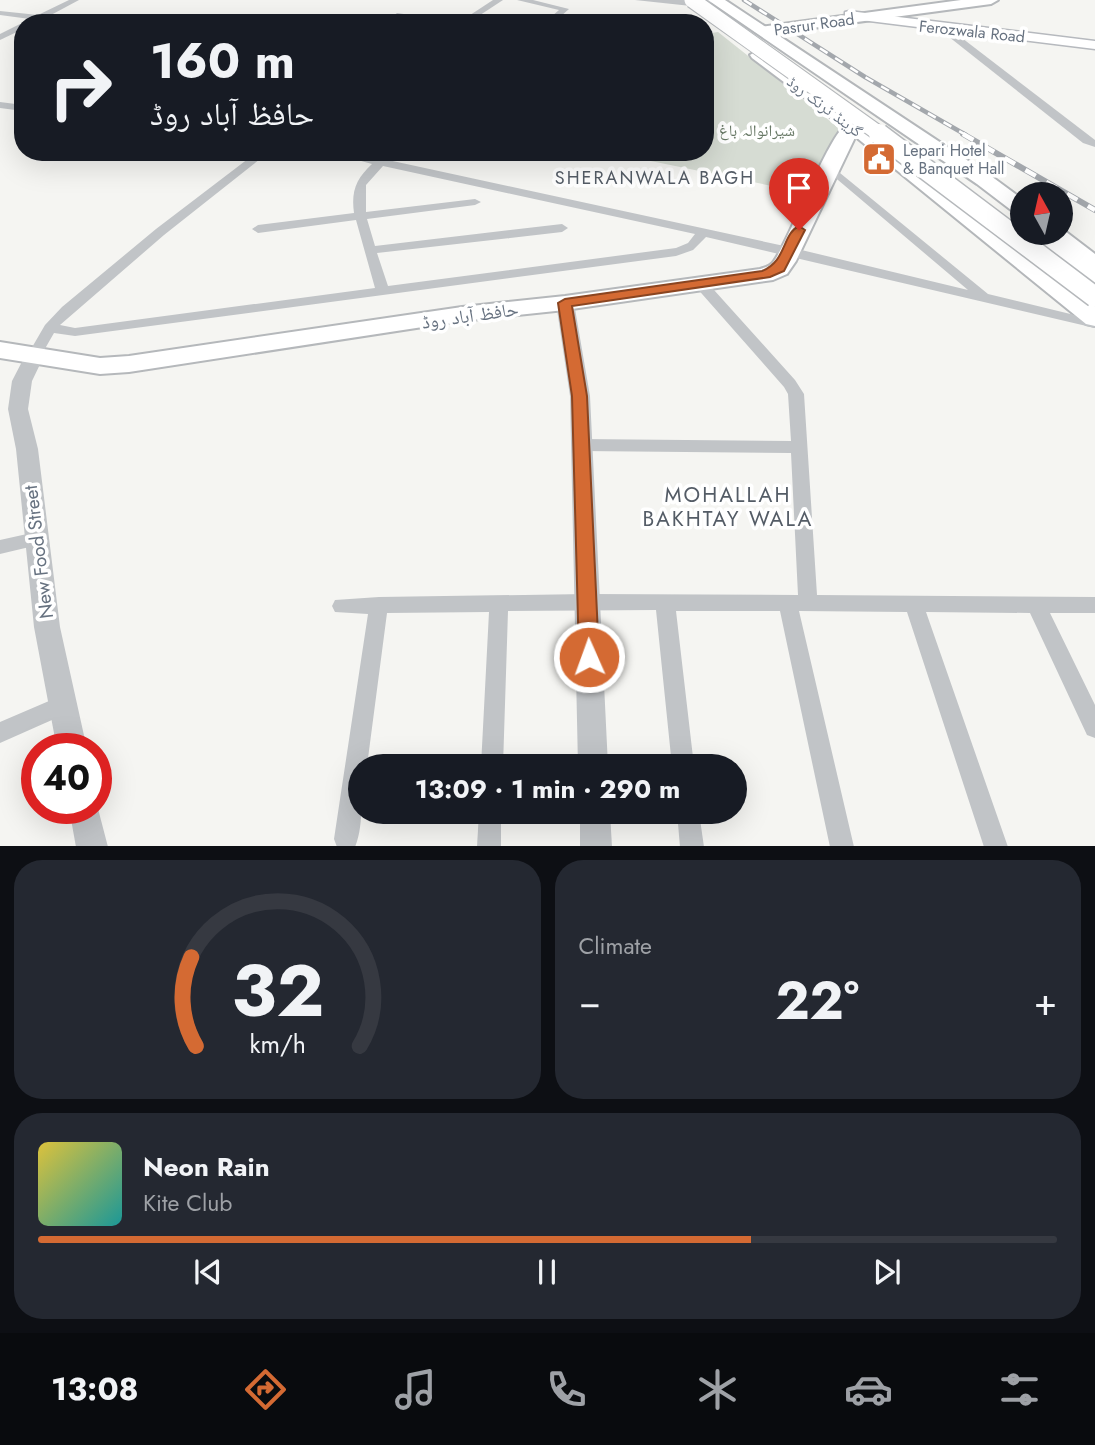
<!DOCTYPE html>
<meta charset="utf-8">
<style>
body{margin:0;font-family:Jost,"Noto Naskh Arabic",sans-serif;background:#242831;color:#f1f3f6;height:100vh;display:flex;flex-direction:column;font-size:26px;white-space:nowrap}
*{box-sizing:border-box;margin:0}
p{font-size:23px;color:#9ea1a6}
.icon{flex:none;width:38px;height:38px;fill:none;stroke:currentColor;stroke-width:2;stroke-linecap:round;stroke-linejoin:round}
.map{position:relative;height:846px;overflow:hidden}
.sheet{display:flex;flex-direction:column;gap:14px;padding:14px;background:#0d0f14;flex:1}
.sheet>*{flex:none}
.hud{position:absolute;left:14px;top:14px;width:700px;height:147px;border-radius:28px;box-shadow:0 7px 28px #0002;background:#171b24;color:#f1f3f6;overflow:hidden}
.needle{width:46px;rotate:352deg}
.fabs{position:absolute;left:1010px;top:182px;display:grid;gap:14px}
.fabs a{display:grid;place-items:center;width:63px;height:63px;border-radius:50%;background:#171b24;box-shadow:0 7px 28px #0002;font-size:35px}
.speed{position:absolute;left:21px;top:733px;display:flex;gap:14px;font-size:35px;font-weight:700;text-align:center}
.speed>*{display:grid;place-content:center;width:91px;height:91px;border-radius:50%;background:#171b24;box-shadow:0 7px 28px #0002;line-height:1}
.speed .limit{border:10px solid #d22;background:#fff;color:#111}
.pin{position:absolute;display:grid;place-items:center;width:60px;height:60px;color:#fff;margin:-72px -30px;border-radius:50% 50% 50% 0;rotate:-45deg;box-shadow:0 0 7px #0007}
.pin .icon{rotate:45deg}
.me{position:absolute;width:77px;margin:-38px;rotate:358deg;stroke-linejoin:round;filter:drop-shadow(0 0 5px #0008)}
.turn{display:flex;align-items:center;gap:24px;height:147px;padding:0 21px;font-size:32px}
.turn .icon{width:91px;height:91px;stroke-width:2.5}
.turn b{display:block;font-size:49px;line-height:60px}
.big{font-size:52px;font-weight:700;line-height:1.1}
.sheet .tile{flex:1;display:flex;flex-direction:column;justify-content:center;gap:10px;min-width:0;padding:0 24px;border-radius:28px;background:#242831}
.sheet .dial{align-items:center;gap:0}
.dial svg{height:182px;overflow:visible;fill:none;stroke:#363941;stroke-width:7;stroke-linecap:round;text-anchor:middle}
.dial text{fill:#f1f3f6;stroke:none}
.song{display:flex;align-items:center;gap:21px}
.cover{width:84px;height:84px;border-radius:10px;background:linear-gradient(135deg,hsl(50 70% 55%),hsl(180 70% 35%))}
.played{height:7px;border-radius:4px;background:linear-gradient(90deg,#d46a33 70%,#363941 70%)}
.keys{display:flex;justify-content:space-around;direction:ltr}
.heat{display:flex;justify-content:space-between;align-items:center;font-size:38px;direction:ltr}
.sheet .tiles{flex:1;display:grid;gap:14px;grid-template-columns:1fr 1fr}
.tile:last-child{grid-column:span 2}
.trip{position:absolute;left:348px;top:754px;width:399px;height:70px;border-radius:35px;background:#171b24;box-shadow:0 7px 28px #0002;font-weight:700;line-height:70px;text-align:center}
.tabs{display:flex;height:112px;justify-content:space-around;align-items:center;background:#090b0e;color:#9ea1a6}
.tabs .icon{width:49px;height:49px}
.tabs .active{color:#d46a33}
.tabs b{font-size:32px;color:#f1f3f6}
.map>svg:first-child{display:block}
.green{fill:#d6dcd3}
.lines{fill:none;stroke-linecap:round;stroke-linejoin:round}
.secondary-casing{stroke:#b6b9be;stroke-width:3}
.primary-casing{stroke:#b5b8bb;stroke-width:4}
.trunk-casing{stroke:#b4b7ba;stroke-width:4}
.minor{fill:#c1c4c7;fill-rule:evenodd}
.tertiary{fill:#c1c4c7;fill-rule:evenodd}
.secondary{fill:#fff;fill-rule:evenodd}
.primary{fill:#fff;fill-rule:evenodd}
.trunk{fill:#fff;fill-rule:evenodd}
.rail-far1-casing{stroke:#a3a7ac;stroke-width:4.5}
.rail-casing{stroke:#a3a7ac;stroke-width:6}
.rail-far1{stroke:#fff;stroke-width:2.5;stroke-dasharray:9;stroke-linecap:butt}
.rail{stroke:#fff;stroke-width:4.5;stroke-dasharray:12;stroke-linecap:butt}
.primary-bridge-far1-casing{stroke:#b5b8bb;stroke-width:17;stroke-linecap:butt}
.primary-bridge-casing{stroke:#b5b8bb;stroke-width:23;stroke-linecap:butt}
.primary-bridge-far1{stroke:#fff;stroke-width:15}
.primary-bridge{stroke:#fff;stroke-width:20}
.route{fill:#d46a33;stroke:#8a4521;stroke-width:2}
.labels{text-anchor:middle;stroke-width:7;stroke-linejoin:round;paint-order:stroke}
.far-street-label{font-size:16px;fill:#677280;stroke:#fff}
.far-park-label{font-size:16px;fill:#677865;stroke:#fff}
.far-poi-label{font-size:16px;fill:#677280;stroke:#fff;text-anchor:start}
.far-neighbourhood-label{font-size:18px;letter-spacing:2px;fill:#545c66;stroke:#fff}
.street-label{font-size:19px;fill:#677280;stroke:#fff}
.neighbourhood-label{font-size:21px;letter-spacing:2px;fill:#545c66;stroke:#fff}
</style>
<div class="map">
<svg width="1095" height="847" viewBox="0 0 1095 847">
<rect width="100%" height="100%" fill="#f5f5f2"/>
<path class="green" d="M718,32L840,129L806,193L607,152H705V34Z"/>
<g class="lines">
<g class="secondary-casing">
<path id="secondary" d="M849,11L1095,41V49L845,18V12Z"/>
</g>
<g class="primary-casing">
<g id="primary">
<path d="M961,0H998L991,4L761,35L754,31L761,27Z"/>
<path d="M852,120L861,125L796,261L787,274L773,280L565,310L462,321L129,372L100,374L0,358V342L100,358L129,356L462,307L565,296L760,269C766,267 771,266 774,261C791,238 831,125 852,120Z"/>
<path d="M1024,233H1046L1095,270V288L1087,286Z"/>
</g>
</g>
<g class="trunk-casing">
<g id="trunk">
<path d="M708,0H725L991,176L1022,199V215L1015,213L977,184Z"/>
<path d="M758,50L764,52L858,121L1095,307V326L1086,324L846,129L752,58L750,55Z"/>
<path d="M1061,228L1095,254V272L1087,270L1042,233H1060Z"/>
</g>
</g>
<g class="minor">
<path d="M69,0H79L36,23H25L30,19L0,15V11L38,15Z"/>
<path d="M493,0H503L468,23H458Z"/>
<path d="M517,0H533L569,9L553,23H544L559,10Z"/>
<path d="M635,0H719L720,1L691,6Z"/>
<path d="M397,13L445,20L449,23H430L402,18L395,23H385Z"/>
<path d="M20,24H23V29L0,40V34Z"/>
<path d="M939,25H945L1095,140V147L1083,143L939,29Z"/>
<path d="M0,102L23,105V111L0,108Z"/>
<path d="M257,152H269L164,235L60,325L75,328L375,288L356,220L258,233L252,229L258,225L354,213C351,191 356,179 372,164L329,152H350L378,158L386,153L391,156L388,160L789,247L968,290L825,169V165L829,164L988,294L1095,320V328L706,237L693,250L676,256L75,336L54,333L39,359H29L27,356L45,325L62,307L156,229ZM383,166L695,234L688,243L676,248L388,286L377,253L562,232L568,228L562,224L375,246L367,219L475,205L481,202L475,199L366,212V185Z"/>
<path d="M700,279L705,280L795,380L804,394L817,595L1095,597V613H1050L1095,705V738L1087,735L1030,613L926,612L1008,847H984L907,612L799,611L854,847H830L780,611H676L694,766H672L656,610L508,611L503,766H481L489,612L387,613L367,766H360C360,793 365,822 355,847H337L334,839L368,614L335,612L332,606L335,600L379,597L587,594L798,595L791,453L581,451L573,445L581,439L791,441L788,394L784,387L695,286L693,283Z"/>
<path d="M36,532L42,534L45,539L42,544L0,554V540Z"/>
<path d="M63,695L70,698L73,705L70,712L0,743V722Z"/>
<path d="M479,812H501V847H477Z"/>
<path d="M677,812H699L704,847H680Z"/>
</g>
<g class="tertiary">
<path d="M565,298L574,303L590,396L608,766H578L570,396L556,303Z"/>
<path d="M34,350L41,352L44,356L32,381L28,409L38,449L60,627L87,749H57L34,627L16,449L8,409L12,381L27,352Z"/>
<path d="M96,801L108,847H76L69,808H96Z"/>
<path d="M580,812H610L612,847H580Z"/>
</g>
<use href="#secondary" class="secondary"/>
<use href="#primary" class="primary"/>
<use href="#trunk" class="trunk"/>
<g class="rail-far1-casing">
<path id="rail-far1" d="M744,0L865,77L966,135"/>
</g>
<g class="rail-casing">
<path id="rail" d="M963,134L1095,210"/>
</g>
<use href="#rail-far1" class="rail-far1"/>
<use href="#rail" class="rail"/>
<g class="primary-bridge-far1-casing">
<path id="primary-bridge-far1" d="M692,0L881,135"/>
</g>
<g class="primary-bridge-casing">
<path id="primary-bridge" d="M879,134L1095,297"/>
</g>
<use href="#primary-bridge-far1" class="primary-bridge-far1"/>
<use href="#primary-bridge" class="primary-bridge"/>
</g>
<path class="route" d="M799,226L805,230L784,271L770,277L572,306L587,396L599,657L596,663L589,666L582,663L579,657L572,396L558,303L565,299L762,271C787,261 782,234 799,226Z"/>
<defs>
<g id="civic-square" transform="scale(1.75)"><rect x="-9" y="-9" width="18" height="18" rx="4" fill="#d46a33" stroke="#fff"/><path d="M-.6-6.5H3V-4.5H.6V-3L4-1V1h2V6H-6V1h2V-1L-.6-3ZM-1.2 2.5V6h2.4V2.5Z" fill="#fff"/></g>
</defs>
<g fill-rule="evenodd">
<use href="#civic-square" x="879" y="159"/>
</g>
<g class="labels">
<g class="far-street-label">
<text transform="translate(814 24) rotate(-8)" y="6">Pasrur Road</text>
<text transform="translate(972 31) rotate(6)" y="6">Ferozwala Road</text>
<text transform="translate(825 106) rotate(37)" y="6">گرینڈ ٹرنک روڈ</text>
</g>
<g class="far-park-label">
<text x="757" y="136">شیرانوالہ باغ</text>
</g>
<g class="far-poi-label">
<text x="903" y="156">Lepari Hotel<tspan x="903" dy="18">&amp; Banquet Hall</tspan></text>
</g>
<g class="far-neighbourhood-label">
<text x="655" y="184">SHERANWALA BAGH</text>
</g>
<g class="street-label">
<text transform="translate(470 315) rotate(-8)" y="7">حافظ آباد روڈ</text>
<text transform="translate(38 552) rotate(-97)" y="7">New Food Street</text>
</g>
<g class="neighbourhood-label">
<text x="728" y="502">MOHALLAH<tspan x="728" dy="24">BAKHTAY WALA</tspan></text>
</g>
</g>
</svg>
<div class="fabs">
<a><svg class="needle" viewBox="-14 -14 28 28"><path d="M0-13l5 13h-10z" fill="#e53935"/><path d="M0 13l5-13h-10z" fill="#9ea1a6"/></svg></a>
</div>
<div class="speed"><div class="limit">40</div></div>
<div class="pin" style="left:799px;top:230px;background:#d93025"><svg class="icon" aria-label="arrive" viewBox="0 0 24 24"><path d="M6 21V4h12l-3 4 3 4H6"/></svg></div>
<svg class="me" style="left:589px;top:657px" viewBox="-20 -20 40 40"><circle r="17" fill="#d46a33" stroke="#fff" stroke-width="3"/><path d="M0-11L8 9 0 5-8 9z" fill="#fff"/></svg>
<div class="trip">13:09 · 1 min · 290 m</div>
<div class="hud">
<div class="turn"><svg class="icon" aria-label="right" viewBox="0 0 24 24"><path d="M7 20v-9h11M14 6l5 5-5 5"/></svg><div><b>160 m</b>حافظ آباد روڈ</div></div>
</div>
</div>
<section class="sheet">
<div class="tiles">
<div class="tile dial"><svg viewBox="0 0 100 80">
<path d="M14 69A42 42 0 1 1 86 69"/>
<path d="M14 69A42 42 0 0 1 12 30" stroke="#d46a33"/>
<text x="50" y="56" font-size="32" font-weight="700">32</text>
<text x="50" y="72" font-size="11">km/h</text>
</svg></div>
<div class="tile"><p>Climate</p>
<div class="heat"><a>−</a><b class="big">22°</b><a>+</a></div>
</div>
<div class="tile">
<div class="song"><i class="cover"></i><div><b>Neon Rain</b><p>Kite Club</p></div></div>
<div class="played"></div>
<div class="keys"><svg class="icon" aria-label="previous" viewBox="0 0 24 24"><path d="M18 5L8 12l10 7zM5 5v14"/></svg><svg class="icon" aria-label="pause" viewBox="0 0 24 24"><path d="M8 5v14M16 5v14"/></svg><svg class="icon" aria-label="next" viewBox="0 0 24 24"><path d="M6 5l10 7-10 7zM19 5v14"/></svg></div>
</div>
</div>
</section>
<nav class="tabs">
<b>13:08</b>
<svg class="icon active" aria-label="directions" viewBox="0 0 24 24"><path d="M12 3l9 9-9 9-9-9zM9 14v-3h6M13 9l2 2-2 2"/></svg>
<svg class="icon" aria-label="music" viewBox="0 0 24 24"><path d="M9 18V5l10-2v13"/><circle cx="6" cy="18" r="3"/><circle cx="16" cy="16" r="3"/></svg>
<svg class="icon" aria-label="phone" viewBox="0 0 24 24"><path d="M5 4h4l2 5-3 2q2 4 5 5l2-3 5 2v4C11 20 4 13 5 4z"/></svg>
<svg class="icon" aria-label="climate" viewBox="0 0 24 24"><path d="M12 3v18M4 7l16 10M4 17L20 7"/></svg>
<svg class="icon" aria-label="car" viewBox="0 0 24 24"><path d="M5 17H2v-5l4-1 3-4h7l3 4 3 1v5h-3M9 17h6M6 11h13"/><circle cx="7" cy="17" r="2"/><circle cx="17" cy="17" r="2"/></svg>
<svg class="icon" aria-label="filters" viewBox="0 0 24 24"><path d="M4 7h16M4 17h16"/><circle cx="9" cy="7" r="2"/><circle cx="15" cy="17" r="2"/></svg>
</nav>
